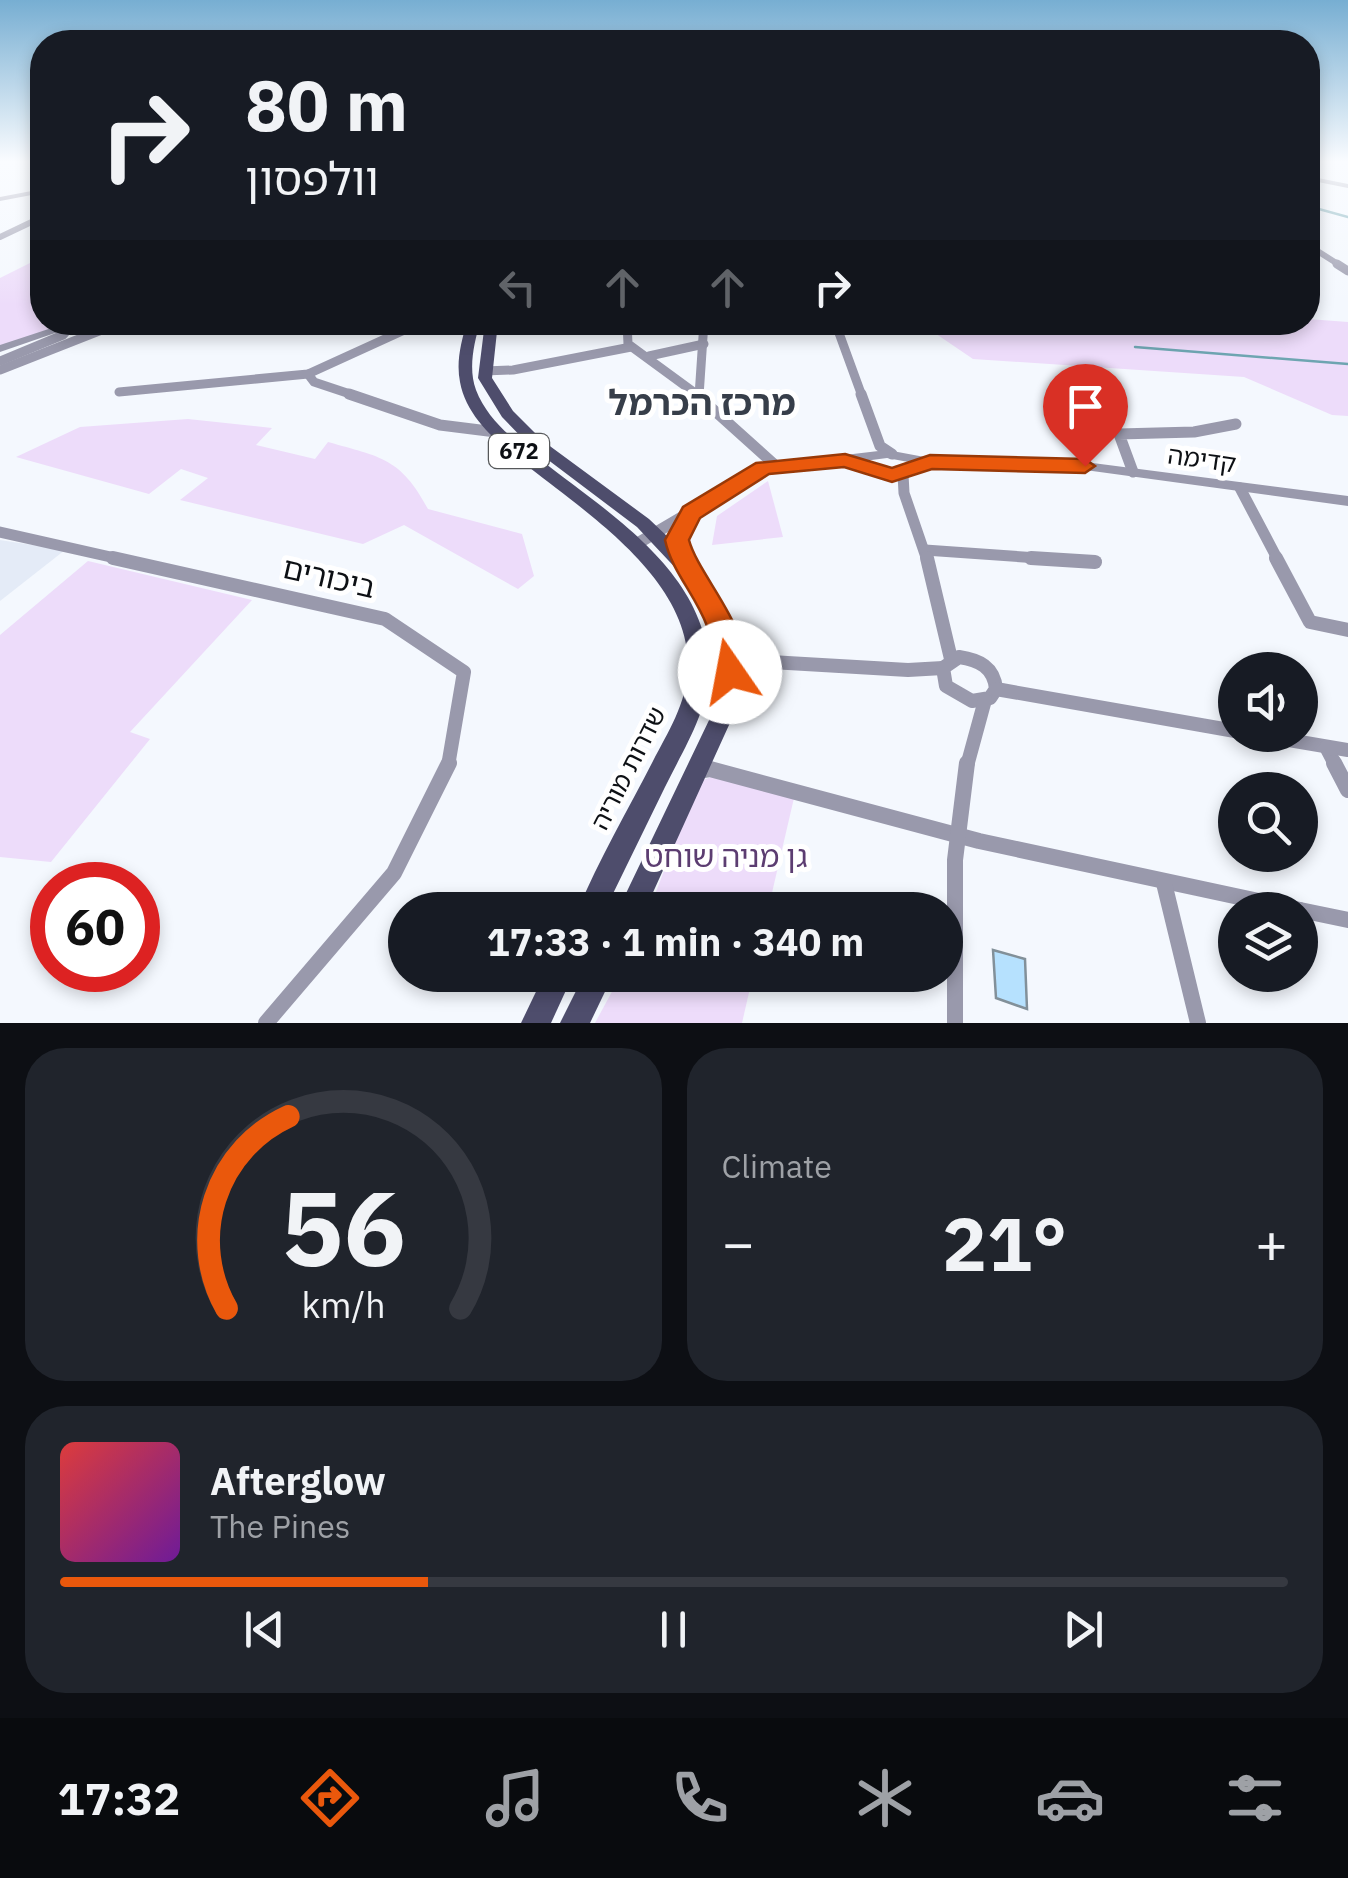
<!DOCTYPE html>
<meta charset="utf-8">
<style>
body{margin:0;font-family:"IBM Plex Sans","Noto Sans Hebrew",sans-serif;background:#20242c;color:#f1f3f6;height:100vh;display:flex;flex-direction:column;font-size:38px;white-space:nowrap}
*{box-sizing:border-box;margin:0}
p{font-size:32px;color:#9ea1a6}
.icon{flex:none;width:55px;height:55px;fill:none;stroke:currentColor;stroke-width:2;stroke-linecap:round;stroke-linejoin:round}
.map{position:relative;height:1023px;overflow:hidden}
.panel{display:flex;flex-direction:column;gap:25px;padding:25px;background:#0d0f14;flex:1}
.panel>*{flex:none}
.banner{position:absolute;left:30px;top:30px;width:1290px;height:305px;border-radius:40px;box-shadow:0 5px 15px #0003;background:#171b24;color:#f1f3f6;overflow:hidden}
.controls{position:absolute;left:1218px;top:652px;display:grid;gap:20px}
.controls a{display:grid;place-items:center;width:100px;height:100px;border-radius:50%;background:#171b24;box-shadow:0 5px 15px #0003;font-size:50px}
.speed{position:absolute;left:30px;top:862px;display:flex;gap:20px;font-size:50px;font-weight:700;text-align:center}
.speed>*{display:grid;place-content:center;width:130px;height:130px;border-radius:50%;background:#171b24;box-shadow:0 5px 15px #0003;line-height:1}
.speed .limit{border:15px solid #d22;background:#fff;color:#111}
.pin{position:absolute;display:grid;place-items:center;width:85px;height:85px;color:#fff;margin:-102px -42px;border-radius:50% 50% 50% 0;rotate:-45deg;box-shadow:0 0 10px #0007}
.pin .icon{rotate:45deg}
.me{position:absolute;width:110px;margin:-55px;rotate:348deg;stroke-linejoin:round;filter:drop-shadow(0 0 8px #0008)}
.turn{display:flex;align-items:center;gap:35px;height:210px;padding:0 50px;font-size:45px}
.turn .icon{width:130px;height:130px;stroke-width:2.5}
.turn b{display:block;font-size:70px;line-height:85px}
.lanes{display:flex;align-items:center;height:95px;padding:0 50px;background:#0003;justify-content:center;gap:50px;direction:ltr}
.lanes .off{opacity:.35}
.big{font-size:75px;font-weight:700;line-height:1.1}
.panel .tile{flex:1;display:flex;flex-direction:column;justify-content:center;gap:15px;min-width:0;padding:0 35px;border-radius:40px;background:#20242c}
.panel .dial{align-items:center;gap:0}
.dial svg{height:260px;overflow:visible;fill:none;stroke:#363941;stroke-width:7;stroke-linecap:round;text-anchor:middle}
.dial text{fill:#f1f3f6;stroke:none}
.song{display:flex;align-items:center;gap:30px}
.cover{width:120px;height:120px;border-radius:15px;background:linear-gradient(135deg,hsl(0 70% 55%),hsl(280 70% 35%))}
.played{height:10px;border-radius:5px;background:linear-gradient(90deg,#ea580c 30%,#363941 30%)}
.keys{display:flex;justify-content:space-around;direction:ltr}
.heat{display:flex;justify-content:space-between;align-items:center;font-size:55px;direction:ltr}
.panel .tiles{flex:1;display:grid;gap:25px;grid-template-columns:1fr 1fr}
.tile:last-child{grid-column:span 2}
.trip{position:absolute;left:388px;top:892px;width:575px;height:100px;border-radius:50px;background:#171b24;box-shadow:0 5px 15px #0003;font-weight:700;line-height:100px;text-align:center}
.dock{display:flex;height:160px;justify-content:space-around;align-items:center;background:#090b0e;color:#9ea1a6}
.dock .icon{width:70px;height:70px}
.dock .selected{color:#ea580c}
.dock b{font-size:45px;color:#f1f3f6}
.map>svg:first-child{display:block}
.built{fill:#e4ebf7}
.green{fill:#eddcfa}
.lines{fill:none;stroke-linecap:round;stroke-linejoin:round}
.stream{stroke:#6ea5b1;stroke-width:2.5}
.building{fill:#b6e1fe;stroke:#829099;stroke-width:2.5}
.minor-far4{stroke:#9999ac;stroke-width:6}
.minor-far3{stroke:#9999ac;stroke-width:9}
.minor-far2{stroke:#9999ac;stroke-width:11}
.minor-far1{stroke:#9999ac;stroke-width:14}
.minor{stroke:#9999ac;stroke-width:16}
.tertiary{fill:#9999ac;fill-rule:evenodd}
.primary{fill:#4e4d6c;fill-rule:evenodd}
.route{fill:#ea580c;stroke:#983908;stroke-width:2.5}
.labels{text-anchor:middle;stroke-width:10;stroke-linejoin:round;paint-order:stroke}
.shield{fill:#fff;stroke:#56585a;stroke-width:2.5}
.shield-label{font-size:22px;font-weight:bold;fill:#0d1014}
.street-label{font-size:25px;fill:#0d1014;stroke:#fff}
.near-street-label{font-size:30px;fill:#0d1014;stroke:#fff}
.near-park-label{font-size:30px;fill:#5c3d71;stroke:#fff}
.district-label{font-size:35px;font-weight:bold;fill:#373e49;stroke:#fff}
</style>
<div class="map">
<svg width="1348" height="1023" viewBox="0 0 1348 1023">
<rect width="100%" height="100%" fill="#f4f8fe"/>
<path class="built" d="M0,540L65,550L0,601Z"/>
<g class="green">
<path d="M42,257V322L83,323L0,348V278Z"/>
<path d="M1308,319L1348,322V416L1332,415L1244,377L973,359L920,323L1308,322Z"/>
<path d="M188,419L272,428L256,445L315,459L328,442C381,457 401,458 428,509L522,534L534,576L518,589L404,525L363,544L180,500L208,478L181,469L149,494L16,457L80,427Z"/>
<path d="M768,481L783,537L712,545L717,516Z"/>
<path d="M88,561L252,600L130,732L150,739L51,862L0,857V635Z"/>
<path d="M711,777L794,798L768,910H649L698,782Z"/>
<path d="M621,975H753L742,1023H595Z"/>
</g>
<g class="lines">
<g class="stream">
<path d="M1308,206L1348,217"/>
<path d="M1135,347L1348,364"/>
</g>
</g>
<path class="building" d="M993,950L1025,959L1027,1009L996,998Z"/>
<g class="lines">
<g class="minor-far4">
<path d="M1309,178L1310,162"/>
<path d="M0,237L42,217"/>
<path d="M1308,245L1341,266"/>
</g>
<g class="minor-far3">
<path d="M1337,264L1348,271"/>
<path d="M627,322L628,344L699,396"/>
<path d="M835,322L862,396"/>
<path d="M704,327L835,324"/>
<path d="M649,356L704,344"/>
<path d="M0,361L63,335L71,326"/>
<path d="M0,370L122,322"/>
<path d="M484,371L513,370L631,347"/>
<path d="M308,374L314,382L356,396"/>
<path d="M119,392L308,374L422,322"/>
<path d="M699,396L704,322"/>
</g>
<g class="minor-far2">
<path d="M349,394L440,425L496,432"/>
<path d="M696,394L775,465"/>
<path d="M861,394L880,446L892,454"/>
<path d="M1133,472L1119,434L1194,432L1236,424"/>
<path d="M903,474L904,493L927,560"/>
<path d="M1240,488L1278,560"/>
<path d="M0,532L124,560"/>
<path d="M925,550L1067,560"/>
</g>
<g class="minor-far1">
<path d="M113,558L385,619L464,672L448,766"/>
<path d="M927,558L951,659"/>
<path d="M1031,558L1095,562"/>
<path d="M1276,558L1310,622L1348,630"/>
<path d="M730,652L752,661L908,670L943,668"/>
<path d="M959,657C979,660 994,667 996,689L990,698L972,701L946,686L943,668Z"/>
<path d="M996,689L1235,731"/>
<path d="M1259,735L1348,750"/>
<path d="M1326,747L1336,766"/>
<path d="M967,766L985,700"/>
</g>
<g class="minor">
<path d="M1334,763L1348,790"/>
<path d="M697,771L710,769L979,841L1300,910"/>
<path d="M1164,883L1198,1023"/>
<path d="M1300,910L1348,920"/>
<path d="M266,1023L394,873L449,763"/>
<path d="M955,1023V860L967,763"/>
</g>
<g class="tertiary">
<path d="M1308,176L1348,184V188L1308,180Z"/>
<path d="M42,189V193L0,201V197Z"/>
<path d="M70,322H87L0,352V345Z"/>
<path d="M887,450L930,458L1085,462L1348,496V506L1085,470L930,466L887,458L864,461C885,469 888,473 909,464L915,468L908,477L903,478L881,477L849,462L767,472L640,549H630L628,545L630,541L759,465Z"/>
</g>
<g class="primary">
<path d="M467,322H480C474,344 468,368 476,390C488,421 516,442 542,461C609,513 705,572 709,667C710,709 683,750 665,787C645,828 625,869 605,910H578C599,859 628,810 653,761C668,732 686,704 688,670C692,582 591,516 530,468C502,446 467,420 460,382C456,362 461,342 467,322Z"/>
<path d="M485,322H498L492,378L513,411L543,441L649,519L669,538L685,509H697L700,513L686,540L691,560L726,615L740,651L734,714L645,910H618L712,714L720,651L709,622L683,576L637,527L531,447L502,417L478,378Z"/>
<path d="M544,975H573L551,1023H521Z"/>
<path d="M584,975H613L590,1023H560Z"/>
</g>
</g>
<linearGradient id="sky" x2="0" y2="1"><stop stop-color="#77aed2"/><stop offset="0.53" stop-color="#fafcff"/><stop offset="1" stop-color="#fafcff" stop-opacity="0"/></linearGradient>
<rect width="1348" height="305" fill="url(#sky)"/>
<path class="route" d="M845,454L892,468L930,455L1085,459L1095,466L1085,473L932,469L892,482L844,467L769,474L700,518L689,540C699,578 761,638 740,680L730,683L720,680C712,664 714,643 707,626C695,594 672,572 665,540L683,507L756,463Z"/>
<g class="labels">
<rect class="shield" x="489" y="434" width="60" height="34" rx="8"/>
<g class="shield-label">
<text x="519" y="459">672</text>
</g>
<g class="street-label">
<text transform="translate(1202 459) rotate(8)" y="9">קדימה</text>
<text transform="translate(628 768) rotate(-63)" y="9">שדרות מוריה</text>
</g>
<g class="near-street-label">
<text transform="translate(329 578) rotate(13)" y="10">ביכורים</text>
</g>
<g class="near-park-label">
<text x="726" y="867">גן מניה שוחט</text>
</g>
<g class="district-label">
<text x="702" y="415">מרכז הכרמל</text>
</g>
</g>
</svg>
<div class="controls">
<a><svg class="icon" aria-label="sound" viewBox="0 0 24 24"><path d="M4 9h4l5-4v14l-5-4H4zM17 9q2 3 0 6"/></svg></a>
<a><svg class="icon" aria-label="search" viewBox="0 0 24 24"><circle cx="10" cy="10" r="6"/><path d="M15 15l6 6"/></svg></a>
<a><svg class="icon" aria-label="layers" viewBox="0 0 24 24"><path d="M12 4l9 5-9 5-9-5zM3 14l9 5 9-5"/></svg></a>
</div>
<div class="speed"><div class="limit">60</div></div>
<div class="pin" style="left:1085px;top:466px;background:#d93025"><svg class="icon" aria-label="arrive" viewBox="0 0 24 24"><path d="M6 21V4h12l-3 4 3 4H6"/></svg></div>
<svg class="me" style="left:730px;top:672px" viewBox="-20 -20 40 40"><circle r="19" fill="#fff"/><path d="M0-13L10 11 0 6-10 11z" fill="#ea580c"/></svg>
<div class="trip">17:33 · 1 min · 340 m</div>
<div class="banner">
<div class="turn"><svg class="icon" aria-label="right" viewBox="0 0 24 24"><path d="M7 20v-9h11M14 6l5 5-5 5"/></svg><div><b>80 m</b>וולפסון</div></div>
<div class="lanes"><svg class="icon off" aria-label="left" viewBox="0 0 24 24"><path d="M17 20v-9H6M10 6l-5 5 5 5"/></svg><svg class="icon off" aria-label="ahead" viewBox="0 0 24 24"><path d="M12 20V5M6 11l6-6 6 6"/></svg><svg class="icon off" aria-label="ahead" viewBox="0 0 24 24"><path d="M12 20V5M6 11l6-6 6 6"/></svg><svg class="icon" aria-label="right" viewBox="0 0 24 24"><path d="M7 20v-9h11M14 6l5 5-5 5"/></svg></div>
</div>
</div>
<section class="panel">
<div class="tiles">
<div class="tile dial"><svg viewBox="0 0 100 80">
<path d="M14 69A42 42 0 1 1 86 69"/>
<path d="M14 69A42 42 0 0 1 33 10" stroke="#ea580c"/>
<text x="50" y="56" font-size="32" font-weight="700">56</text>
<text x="50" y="72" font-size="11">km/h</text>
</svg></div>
<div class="tile"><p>Climate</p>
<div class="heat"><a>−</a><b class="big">21°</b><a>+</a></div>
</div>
<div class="tile">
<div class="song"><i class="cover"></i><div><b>Afterglow</b><p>The Pines</p></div></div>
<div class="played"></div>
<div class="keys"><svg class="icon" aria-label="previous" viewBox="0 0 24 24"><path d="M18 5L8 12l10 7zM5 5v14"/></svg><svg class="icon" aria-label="pause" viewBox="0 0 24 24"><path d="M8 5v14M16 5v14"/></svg><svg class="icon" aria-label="next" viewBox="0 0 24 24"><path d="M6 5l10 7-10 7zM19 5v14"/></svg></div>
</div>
</div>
</section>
<nav class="dock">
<b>17:32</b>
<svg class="icon selected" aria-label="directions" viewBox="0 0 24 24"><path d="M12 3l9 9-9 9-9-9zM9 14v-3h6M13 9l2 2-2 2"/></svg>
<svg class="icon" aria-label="music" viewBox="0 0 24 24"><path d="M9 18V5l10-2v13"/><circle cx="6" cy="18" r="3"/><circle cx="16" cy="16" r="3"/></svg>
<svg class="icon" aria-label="phone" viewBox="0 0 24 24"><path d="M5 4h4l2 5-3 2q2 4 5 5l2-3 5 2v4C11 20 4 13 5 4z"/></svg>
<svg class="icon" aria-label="climate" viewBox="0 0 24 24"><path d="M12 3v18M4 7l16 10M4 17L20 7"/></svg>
<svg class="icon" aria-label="car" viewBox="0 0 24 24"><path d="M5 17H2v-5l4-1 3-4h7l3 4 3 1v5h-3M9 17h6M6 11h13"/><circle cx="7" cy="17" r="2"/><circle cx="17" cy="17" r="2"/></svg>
<svg class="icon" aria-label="filters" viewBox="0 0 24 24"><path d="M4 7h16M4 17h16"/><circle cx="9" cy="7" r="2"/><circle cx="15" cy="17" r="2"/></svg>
</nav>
